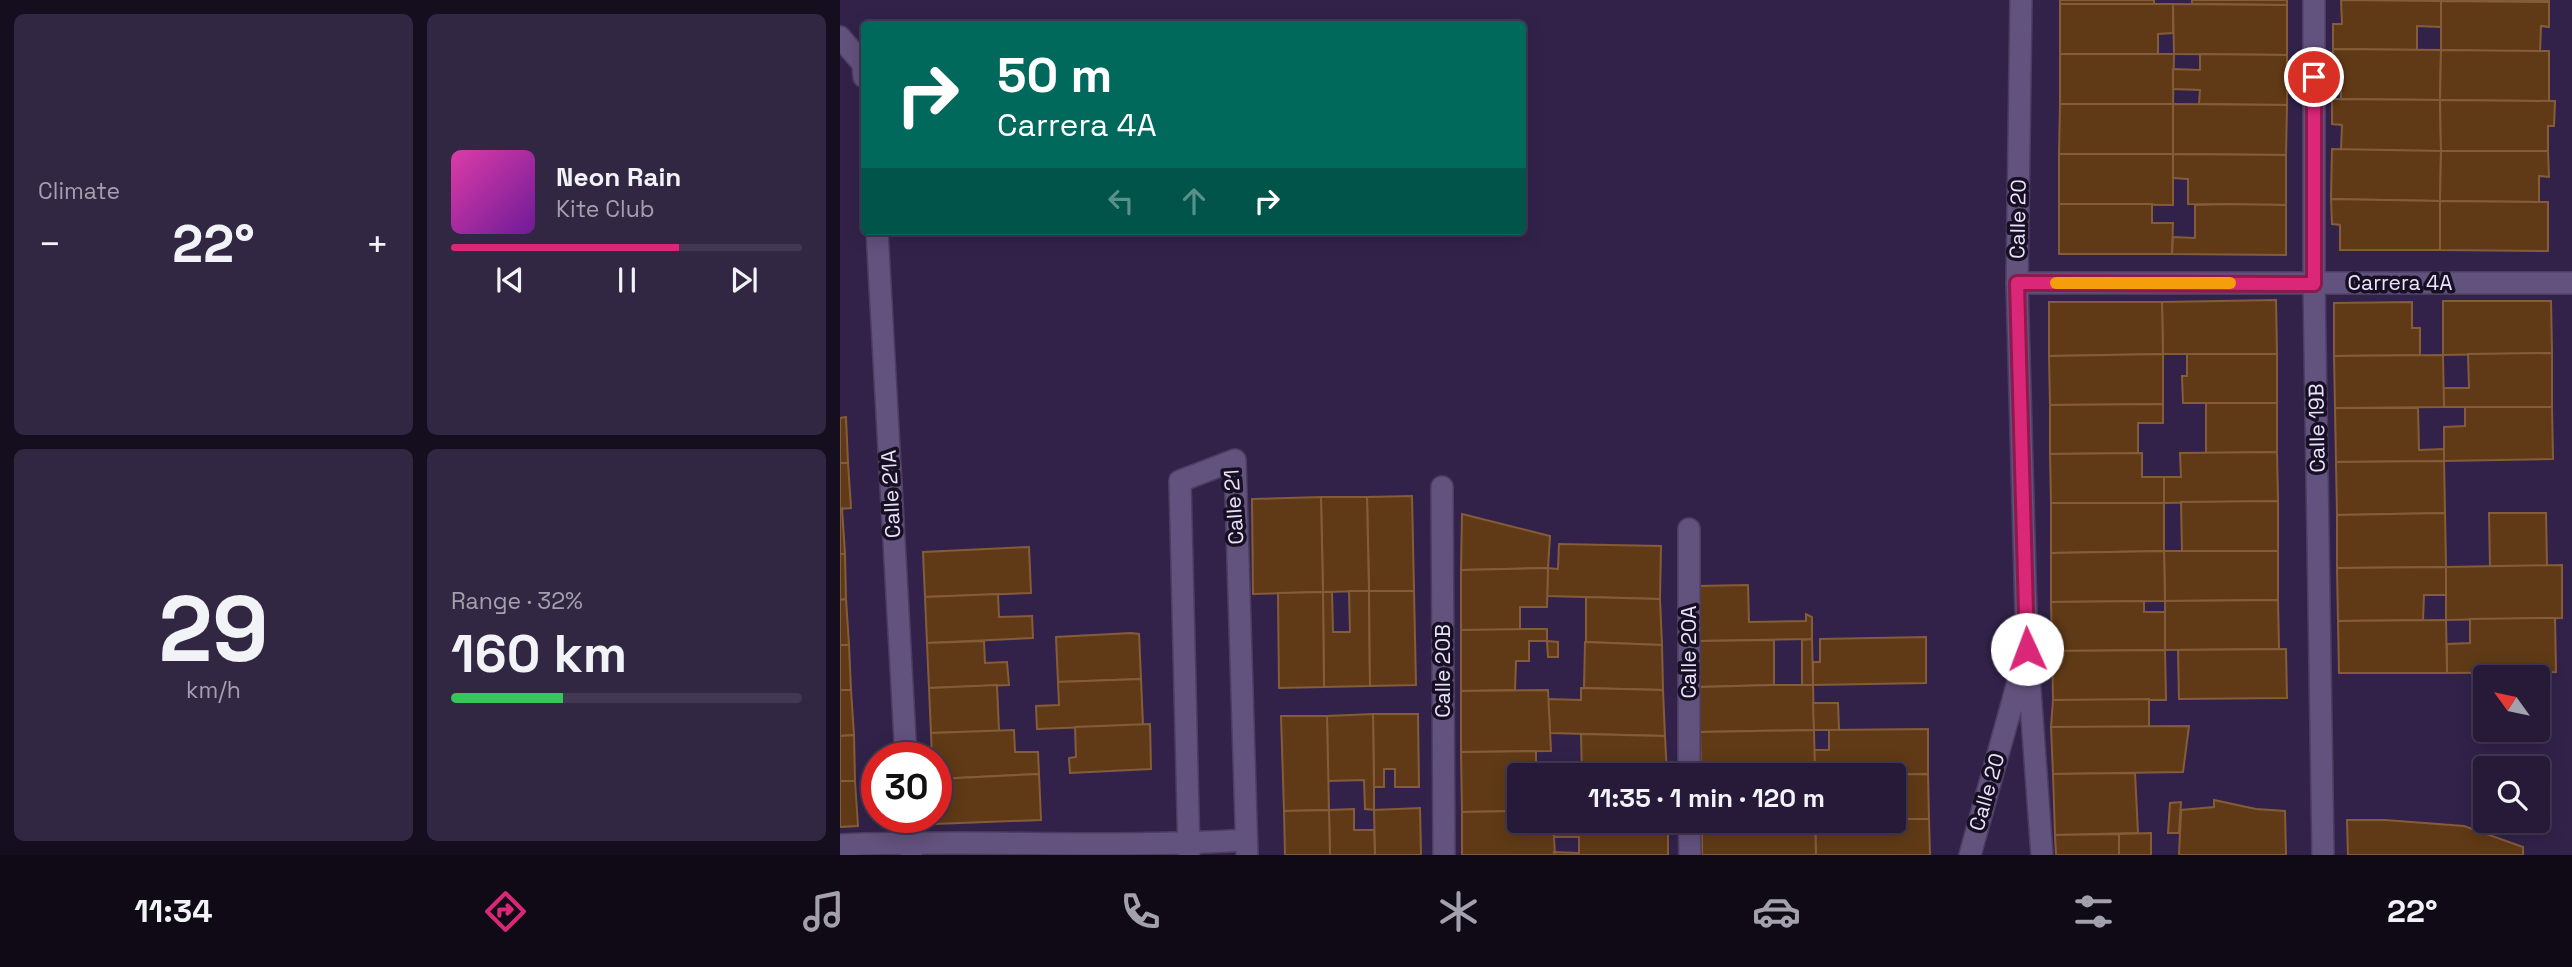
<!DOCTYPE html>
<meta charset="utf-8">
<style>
body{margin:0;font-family:"Space Grotesk",sans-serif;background:#322743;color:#f1f3f6;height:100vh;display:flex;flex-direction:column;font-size:26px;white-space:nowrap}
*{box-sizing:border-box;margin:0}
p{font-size:23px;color:#a4a1ae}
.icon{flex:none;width:38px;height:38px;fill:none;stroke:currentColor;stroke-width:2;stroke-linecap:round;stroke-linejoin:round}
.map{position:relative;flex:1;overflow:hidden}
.drawer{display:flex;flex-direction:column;gap:14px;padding:14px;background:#150e1f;width:840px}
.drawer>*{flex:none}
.hud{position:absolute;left:21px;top:21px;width:665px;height:214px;border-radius:7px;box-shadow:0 4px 18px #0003,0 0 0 2px #423853;background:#00695c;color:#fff;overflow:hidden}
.needle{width:46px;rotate:303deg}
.fabs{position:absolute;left:1633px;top:665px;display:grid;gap:14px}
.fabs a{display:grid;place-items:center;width:77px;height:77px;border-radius:7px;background:#261a38;box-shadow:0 4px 18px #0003,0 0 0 2px #423853;font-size:35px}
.speed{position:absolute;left:21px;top:742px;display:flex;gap:14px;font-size:35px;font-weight:700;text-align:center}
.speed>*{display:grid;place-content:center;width:91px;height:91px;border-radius:50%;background:#261a38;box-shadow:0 4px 18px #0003,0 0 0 2px #423853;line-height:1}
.speed .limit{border:10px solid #d22;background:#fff;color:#111}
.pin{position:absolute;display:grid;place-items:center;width:60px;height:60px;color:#fff;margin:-30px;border:4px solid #fff;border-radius:50%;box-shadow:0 2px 7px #0007}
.me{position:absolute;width:77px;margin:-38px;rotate:358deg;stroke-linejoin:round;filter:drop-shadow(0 0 5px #0008)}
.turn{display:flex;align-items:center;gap:24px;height:147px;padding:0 21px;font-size:32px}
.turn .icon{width:91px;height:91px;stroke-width:2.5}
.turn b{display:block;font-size:49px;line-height:60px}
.lanes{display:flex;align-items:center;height:66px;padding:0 21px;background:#0003;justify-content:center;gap:35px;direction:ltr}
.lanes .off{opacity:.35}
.big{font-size:52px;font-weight:700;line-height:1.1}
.drawer .widget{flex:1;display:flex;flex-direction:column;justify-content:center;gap:10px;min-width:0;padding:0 24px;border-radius:10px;background:#322743}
.drawer .dial{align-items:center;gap:0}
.dial b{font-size:91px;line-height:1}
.song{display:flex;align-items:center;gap:21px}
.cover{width:84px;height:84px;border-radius:10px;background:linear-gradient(135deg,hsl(320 70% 55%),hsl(280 70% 35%))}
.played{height:7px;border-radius:4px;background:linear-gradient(90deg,#db2777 65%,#423853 65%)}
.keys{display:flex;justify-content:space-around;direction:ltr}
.heat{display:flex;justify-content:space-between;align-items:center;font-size:38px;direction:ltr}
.charge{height:10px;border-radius:5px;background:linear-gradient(90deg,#34c759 32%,#423853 0)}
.drawer .tiles{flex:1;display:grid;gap:14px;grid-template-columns:repeat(2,1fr)}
.trip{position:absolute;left:667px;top:763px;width:399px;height:70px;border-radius:7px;background:#261a38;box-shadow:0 4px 18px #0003,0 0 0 2px #423853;font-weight:700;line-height:70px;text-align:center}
.tabs{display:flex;height:112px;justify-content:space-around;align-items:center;background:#0f0a16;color:#a4a1ae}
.tabs .icon{width:49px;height:49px}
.tabs .selected{color:#db2777}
.tabs b{font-size:32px;color:#f1f3f6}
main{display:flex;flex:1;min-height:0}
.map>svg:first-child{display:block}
.building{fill:#603a16;stroke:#855c39;stroke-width:2}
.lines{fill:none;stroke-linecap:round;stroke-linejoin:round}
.street-casing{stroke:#4c3d60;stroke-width:24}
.street{stroke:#62527e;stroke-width:21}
.route-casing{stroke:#8e194d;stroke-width:18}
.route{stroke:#db2777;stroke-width:12}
.slow{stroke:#f59e0b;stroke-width:12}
.labels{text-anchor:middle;stroke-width:7;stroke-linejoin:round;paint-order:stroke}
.street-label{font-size:21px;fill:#eae2fc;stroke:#171022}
</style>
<main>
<section class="drawer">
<div class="tiles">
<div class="widget"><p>Climate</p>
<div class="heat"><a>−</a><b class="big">22°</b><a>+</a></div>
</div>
<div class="widget">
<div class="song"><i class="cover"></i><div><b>Neon Rain</b><p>Kite Club</p></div></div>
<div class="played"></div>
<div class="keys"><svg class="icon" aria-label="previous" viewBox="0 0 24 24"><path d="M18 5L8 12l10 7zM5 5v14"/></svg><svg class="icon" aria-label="pause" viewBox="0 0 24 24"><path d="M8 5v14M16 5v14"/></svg><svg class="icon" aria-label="next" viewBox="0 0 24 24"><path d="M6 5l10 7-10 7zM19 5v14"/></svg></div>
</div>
<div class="widget dial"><b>29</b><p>km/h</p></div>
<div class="widget"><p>Range · 32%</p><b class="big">160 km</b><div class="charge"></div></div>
</div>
</section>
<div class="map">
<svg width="1732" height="855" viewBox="0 0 1732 855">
<rect width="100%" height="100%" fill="#32224a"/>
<g class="building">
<path d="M1220,0H1314V5H1227L1220,4Z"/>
<path d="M1352,0H1447V5L1352,4Z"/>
<path d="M1501,0L1601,1V27L1577,26V50L1493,49V24H1502Z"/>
<path d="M1610,0H1709V2Z"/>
<path d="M1601,1L1709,2V27L1701,26L1700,52L1601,50Z"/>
<path d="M1220,4H1333V33L1318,34V54H1220Z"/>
<path d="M1333,4L1447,5V55L1334,54Z"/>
<path d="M1493,49L1601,50L1600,100L1501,99V74H1492Z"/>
<path d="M1601,50L1709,51V101L1600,100Z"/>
<path d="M1220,54H1334L1333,104H1220Z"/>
<path d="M1360,54L1447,55V105L1359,104L1360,90L1333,89V69L1360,70Z"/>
<path d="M1492,99L1600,100L1601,151L1501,150L1502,125L1492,124Z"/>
<path d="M1600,100L1715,101L1714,126H1708V151H1601Z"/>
<path d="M1220,104H1333V154H1219Z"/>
<path d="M1333,104L1447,105L1446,155L1333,154Z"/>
<path d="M1492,149L1601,151L1600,201L1491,199Z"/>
<path d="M1601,151H1708L1709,177L1699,176V202L1600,201Z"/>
<path d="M1219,154H1333V205L1219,204Z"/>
<path d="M1333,154L1446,155V205L1348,204V179L1333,178Z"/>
<path d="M1491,199L1600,201V250H1500V225L1492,224Z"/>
<path d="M1600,201L1708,202V251L1600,250Z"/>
<path d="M1219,204H1312V223H1333L1332,254H1219Z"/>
<path d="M1385,204L1446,205V255L1332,254L1333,237L1355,238V205Z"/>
<path d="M1436,300L1437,354H1323L1322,302Z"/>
<path d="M1603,301H1711L1712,353L1603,355Z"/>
<path d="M1209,302H1322L1323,354L1209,356Z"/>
<path d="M1572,302V328H1580V355L1494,356V303Z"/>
<path d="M1712,353V407H1604L1603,388H1629L1628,354Z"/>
<path d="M1323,354V404L1210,405L1209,356Z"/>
<path d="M1347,354H1437V403H1343L1342,376H1347Z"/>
<path d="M1603,355L1604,407L1495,408L1494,356Z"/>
<path d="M1366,403H1437V452L1366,453Z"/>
<path d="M1323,404V423H1298V453L1210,454V405Z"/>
<path d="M1625,407H1712L1713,459L1604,461V427L1625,426Z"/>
<path d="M1495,408H1578L1579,450L1604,449V461L1496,462Z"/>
<path d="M6,417L8,463H0V418Z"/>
<path d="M1437,452L1438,501L1324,503V477H1341L1340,453Z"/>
<path d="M1302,453V477H1324V503H1211L1210,454Z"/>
<path d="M1604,461L1605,513L1497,515L1496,462Z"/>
<path d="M0,463H8L11,508L0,509Z"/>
<path d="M572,496L574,591H529L527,497Z"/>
<path d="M481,497H527L529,591L483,592Z"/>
<path d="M481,497L483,592L413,594L412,499Z"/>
<path d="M1438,501V551L1342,552L1341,502Z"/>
<path d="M1211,503H1324V551L1211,553Z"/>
<path d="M2,508L5,554H0V509Z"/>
<path d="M1605,513L1606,567L1497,568V515Z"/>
<path d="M1649,513H1706L1707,566H1650Z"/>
<path d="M622,514L710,536L708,568L621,570Z"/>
<path d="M719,544L821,546L820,599L707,596L708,568L718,569Z"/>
<path d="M189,547L191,593L85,597L83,552Z"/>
<path d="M1324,551H1438V600L1325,601Z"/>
<path d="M1324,551L1325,601L1211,602V553Z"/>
<path d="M0,554H5L6,599L0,600Z"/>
<path d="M1722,565V618L1606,620V567Z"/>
<path d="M1606,567V595H1584L1583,620L1498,621L1497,568Z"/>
<path d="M708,568L707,607H680V630H621V570Z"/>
<path d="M908,585L909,622L966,621V614L972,617V639L859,641L857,586Z"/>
<path d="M509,591H529L530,686L484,687L483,592H492L493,632H510Z"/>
<path d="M529,591H574L576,685L530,686Z"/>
<path d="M483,592L484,687L439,688L438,593Z"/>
<path d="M158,594L159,617L192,616L193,638L87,643L85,597Z"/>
<path d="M746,597L820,599L822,645L746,642Z"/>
<path d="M6,599L9,645H0V600Z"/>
<path d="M1438,600L1439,649L1325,650V601Z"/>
<path d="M1304,601V612H1325V650L1212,651L1211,602Z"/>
<path d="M1707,618H1715L1716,672L1607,673V644L1630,643V619Z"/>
<path d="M1606,620L1607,673H1499L1498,621Z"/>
<path d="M689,629H707V641H689V661H676L675,690L621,691V630Z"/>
<path d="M291,633L299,634L301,679L218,682L216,637Z"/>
<path d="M1086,637V683L973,685V662H980V639Z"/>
<path d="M972,639L973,685H962V640Z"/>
<path d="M934,640V685L859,687V641Z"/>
<path d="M144,641L145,663L167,662L169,685L89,688L87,643Z"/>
<path d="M707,641L718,642V657H708Z"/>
<path d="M745,642L822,645L823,690L744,688Z"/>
<path d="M0,645H9L11,690H0Z"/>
<path d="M1446,649L1447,698L1339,699L1338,650Z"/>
<path d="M1325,650L1326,700H1213L1212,651Z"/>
<path d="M301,679L303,725L197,729L196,706L219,705L218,682Z"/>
<path d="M157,685L159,731L91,733L89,688Z"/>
<path d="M934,685H973L974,730L860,732L859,687Z"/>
<path d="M741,688L823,690L825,736L710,733L708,699L741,700Z"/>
<path d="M0,690H11L14,735L0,736Z"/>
<path d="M708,690L711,751L621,752V691Z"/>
<path d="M1309,699V727H1211L1213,700Z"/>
<path d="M973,703H998L999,730H974Z"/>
<path d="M533,714H578L579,787H555V769H544V787H534Z"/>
<path d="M533,714L534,787V810L525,809L524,780L488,781L487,716Z"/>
<path d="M441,716H487L489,810L444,811Z"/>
<path d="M310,724L311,769L230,773L229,758L236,757L235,727Z"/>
<path d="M1349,726L1343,772L1213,774L1211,727Z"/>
<path d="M1088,729V774L975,775L974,750H989V730Z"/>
<path d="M174,730L175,752H198L199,774L96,779V758H92L91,733Z"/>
<path d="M974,730L975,775H861L860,732Z"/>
<path d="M741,734L825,736L827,775H742Z"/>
<path d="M14,735L15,781H0V736Z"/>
<path d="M696,751V775H679V811L622,812L621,752Z"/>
<path d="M1295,773L1298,833L1215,835L1213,774Z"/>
<path d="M199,774L201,820L95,824L96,779Z"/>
<path d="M1088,774L1089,819H1054V775H1008Z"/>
<path d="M0,781H15L18,826L0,827Z"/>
<path d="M1374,800L1416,809L1445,811L1446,855H1339L1341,810L1374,807Z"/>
<path d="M1341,802L1339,833H1328L1330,803Z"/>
<path d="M580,808L581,855H535L534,810Z"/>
<path d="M514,809V830H534L535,855H490L489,810Z"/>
<path d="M489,810L490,855H445L444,811Z"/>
<path d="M679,811V821H713L715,855H622V812Z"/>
<path d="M1054,819H1089L1090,855H976L975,821Z"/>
<path d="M1507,820H1545L1624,826L1683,847V855H1508Z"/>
<rect x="713" y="821" width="12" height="4"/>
<rect x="737" y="821" width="91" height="5"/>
<path d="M862,821H975L862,823Z"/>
<path d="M975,821L976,855H862V823Z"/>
<path d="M713,825L828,826V855H715L714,852L739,853V837H714Z"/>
<path d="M1311,833V855H1279V834Z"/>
<path d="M1279,834V855H1216L1215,835Z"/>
</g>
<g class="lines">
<g class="street-casing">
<g id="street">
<path d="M1181,0L1177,283L1187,649L1202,855"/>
<path d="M1474,0V283L1483,855"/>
<path d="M0,37L23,64L24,77"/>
<path d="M37,231L66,758"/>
<path d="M1177,283H1732"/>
<path d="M602,487L604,855"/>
<path d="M849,529V775"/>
<path d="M69,817L71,854"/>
<path d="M849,821L850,855"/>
<path d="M0,845C135,839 271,849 406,840"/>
<path d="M349,855L340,481L395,460L407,855"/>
<path d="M1130,855L1183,664"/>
</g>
</g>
<use href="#street" class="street"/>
</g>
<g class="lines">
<g class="route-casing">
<path id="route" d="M1187,649L1177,283L1474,284V77"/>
</g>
<use href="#route" class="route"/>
<path class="slow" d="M1216,283H1390"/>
</g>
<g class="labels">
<g class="street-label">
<text transform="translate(1178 219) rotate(-89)" y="7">Calle 20</text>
<text x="1560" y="290">Carrera 4A</text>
<text transform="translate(1477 428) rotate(-91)" y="7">Calle 19B</text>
<text transform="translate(51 494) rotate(-93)" y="7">Calle 21A</text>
<text transform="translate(394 507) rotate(-94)" y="7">Calle 21</text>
<text transform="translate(849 652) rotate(-90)" y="7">Calle 20A</text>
<text transform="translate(603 671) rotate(-90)" y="7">Calle 20B</text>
<text transform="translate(1147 792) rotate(-74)" y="7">Calle 20</text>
</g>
</g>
</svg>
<div class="fabs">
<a><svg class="needle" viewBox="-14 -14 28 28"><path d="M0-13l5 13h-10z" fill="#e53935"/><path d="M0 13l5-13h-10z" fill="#a4a1ae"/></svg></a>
<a><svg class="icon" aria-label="search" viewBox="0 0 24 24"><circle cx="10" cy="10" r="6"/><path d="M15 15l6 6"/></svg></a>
</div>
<div class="speed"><div class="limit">30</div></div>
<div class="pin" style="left:1474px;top:77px;background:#d93025"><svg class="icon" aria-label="arrive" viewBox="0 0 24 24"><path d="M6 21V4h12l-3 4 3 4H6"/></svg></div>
<svg class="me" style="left:1187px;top:649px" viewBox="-20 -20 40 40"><circle r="19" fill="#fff"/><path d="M0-13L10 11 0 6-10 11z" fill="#db2777"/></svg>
<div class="trip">11:35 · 1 min · 120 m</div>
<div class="hud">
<div class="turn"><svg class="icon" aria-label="right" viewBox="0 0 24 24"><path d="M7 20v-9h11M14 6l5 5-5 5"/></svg><div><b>50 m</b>Carrera 4A</div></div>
<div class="lanes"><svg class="icon off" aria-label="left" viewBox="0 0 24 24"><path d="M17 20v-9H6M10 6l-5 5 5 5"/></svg><svg class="icon off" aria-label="ahead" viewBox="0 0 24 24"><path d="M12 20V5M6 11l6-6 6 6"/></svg><svg class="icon" aria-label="right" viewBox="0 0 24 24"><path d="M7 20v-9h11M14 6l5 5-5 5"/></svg></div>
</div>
</div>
</main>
<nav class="tabs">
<b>11:34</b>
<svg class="icon selected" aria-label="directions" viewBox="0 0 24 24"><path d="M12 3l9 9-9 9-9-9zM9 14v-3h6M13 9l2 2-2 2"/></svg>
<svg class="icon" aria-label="music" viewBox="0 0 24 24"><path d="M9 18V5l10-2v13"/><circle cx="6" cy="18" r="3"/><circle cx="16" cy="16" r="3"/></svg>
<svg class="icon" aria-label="phone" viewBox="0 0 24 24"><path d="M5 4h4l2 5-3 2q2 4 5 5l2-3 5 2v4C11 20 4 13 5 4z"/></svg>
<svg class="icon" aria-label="climate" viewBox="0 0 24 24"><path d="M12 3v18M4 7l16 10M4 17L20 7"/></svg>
<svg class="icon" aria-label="car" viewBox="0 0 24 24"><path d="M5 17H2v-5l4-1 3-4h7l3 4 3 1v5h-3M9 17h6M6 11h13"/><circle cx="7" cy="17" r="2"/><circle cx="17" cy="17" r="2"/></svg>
<svg class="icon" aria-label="filters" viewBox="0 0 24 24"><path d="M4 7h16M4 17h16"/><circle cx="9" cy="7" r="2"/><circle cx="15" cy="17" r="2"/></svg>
<b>22°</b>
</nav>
